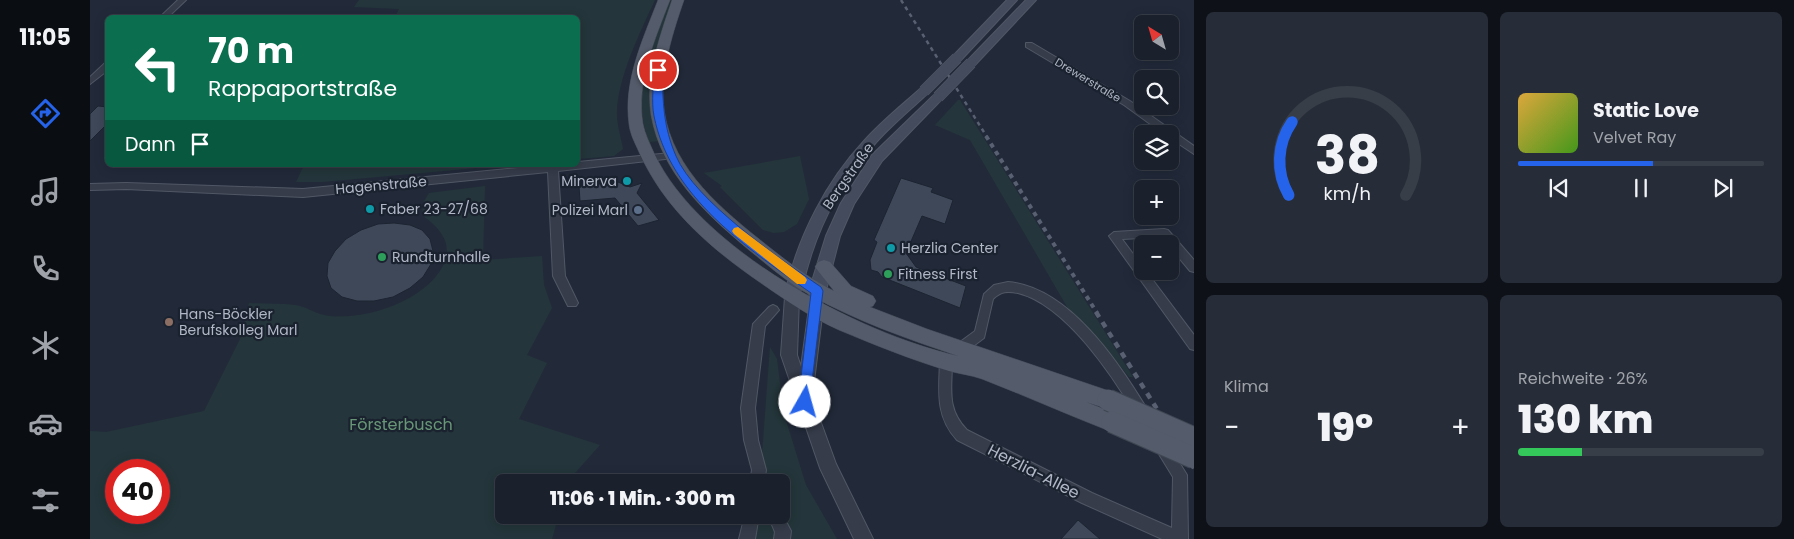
<!DOCTYPE html>
<html lang="de">
<meta charset="utf-8">
<style>
body{margin:0;font-family:Poppins,sans-serif;background:#272d38;color:#f1f3f6;height:100vh;display:flex;flex-direction:column;font-size:19px;white-space:nowrap}
*{box-sizing:border-box;margin:0}
p{font-size:16px;color:#9fa3a9}
.icon{flex:none;width:28px;height:28px;fill:none;stroke:currentColor;stroke-width:2;stroke-linecap:round;stroke-linejoin:round}
.map{position:relative;flex:1;overflow:hidden}
.drawer{display:flex;flex-direction:column;gap:12px;padding:12px;background:#0e1218;width:600px}
.drawer>*{flex:none}
.hud{position:absolute;left:15px;top:15px;width:475px;height:152px;border-radius:8px;box-shadow:0 2px 12px #0003,0 0 0 1px #383e48;background:#0b6e4f;color:#fff;overflow:hidden}
.needle{width:32px;rotate:323deg}
.tools{position:absolute;left:1044px;top:15px;display:grid;gap:10px}
.tools a{display:grid;place-items:center;width:45px;height:45px;border-radius:8px;background:#1a202c;box-shadow:0 2px 12px #0003,0 0 0 1px #383e48;font-size:25px}
.speed{position:absolute;left:15px;top:459px;display:flex;gap:10px;font-size:25px;font-weight:700;text-align:center}
.speed>*{display:grid;place-content:center;width:65px;height:65px;border-radius:50%;background:#1a202c;box-shadow:0 2px 12px #0003,0 0 0 1px #383e48;line-height:1}
.speed .limit{border:8px solid #d22;background:#fff;color:#111}
.pin{position:absolute;display:grid;place-items:center;width:42px;height:42px;color:#fff;margin:-21px;border:2px solid #fff;border-radius:50%;box-shadow:0 1px 5px #0007}
.me{position:absolute;width:55px;margin:-28px;rotate:7deg;stroke-linejoin:round;filter:drop-shadow(0 0 4px #0008)}
.turn{display:flex;align-items:center;gap:18px;height:105px;padding:0 20px;font-size:22px}
.turn .icon{width:65px;height:65px;stroke-width:2.5}
.turn b{display:block;font-size:35px;line-height:42px}
.then{display:flex;align-items:center;height:48px;padding:0 20px;background:#0003;gap:10px;font-size:19px}
.big{font-size:38px;font-weight:800;line-height:1.1}
.drawer .tile{flex:1;display:flex;flex-direction:column;justify-content:center;gap:8px;min-width:0;padding:0 18px;border-radius:8px;background:#272d38}
.drawer .dial{align-items:center;gap:0}
.dial svg{height:130px;overflow:visible;fill:none;stroke:#383e48;stroke-width:7;stroke-linecap:round;text-anchor:middle}
.dial text{fill:#f1f3f6;stroke:none}
.song{display:flex;align-items:center;gap:15px}
.cover{width:60px;height:60px;border-radius:8px;background:linear-gradient(135deg,hsl(40 70% 55%),hsl(100 70% 35%))}
.played{height:5px;border-radius:2px;background:linear-gradient(90deg,#2563eb 55%,#383e48 55%)}
.keys{display:flex;justify-content:space-around;direction:ltr}
.heat{display:flex;justify-content:space-between;align-items:center;font-size:28px;direction:ltr}
.charge{height:8px;border-radius:4px;background:linear-gradient(90deg,#34c759 26%,#383e48 0)}
.drawer .tiles{flex:1;display:grid;gap:12px;grid-template-columns:repeat(2,1fr)}
.trip{position:absolute;left:405px;top:474px;width:295px;height:50px;border-radius:8px;background:#1a202c;box-shadow:0 2px 12px #0003,0 0 0 1px #383e48;font-weight:800;line-height:50px;text-align:center}
main{display:flex;flex:1;min-height:0}
.dock{display:flex;flex-direction:column;width:90px;justify-content:space-around;align-items:center;background:#0a0d12;color:#9fa3a9}
.dock .icon{width:35px;height:35px}
.dock .current{color:#2563eb}
.dock b{font-size:22px;color:#f1f3f6}
.map>svg:first-child{display:block}
.green{fill:#24363b;fill-rule:evenodd}
.building{fill:#3e4859;stroke:#1d2431}
.lines{fill:none;stroke-linecap:round;stroke-linejoin:round}
.minor-casing{stroke:#515765;stroke-width:2}
.tertiary-casing{stroke:#515765;stroke-width:2}
.secondary-casing{stroke:#515765;stroke-width:2}
.primary-casing{stroke:#3f4653;stroke-width:1}
.minor{fill:#363c4a;fill-rule:evenodd}
.tertiary{fill:#363c4a;fill-rule:evenodd}
.secondary{fill:#444b5d;fill-rule:evenodd}
.primary{fill:#545b6a;fill-rule:evenodd}
.rail-far2{stroke:#586071;stroke-width:2.5;stroke-dasharray:4 4;stroke-linecap:butt}
.rail-far1{stroke:#586071;stroke-width:4;stroke-dasharray:4.5 4.5;stroke-linecap:butt}
.rail{stroke:#586071;stroke-width:4.5;stroke-dasharray:6 6;stroke-linecap:butt}
.secondary-bridge-casing{stroke:#515765;stroke-width:12;stroke-linecap:butt}
.primary-bridge-casing{stroke:#3f4653;stroke-width:23;stroke-linecap:butt}
.secondary-bridge{stroke:#444b5d;stroke-width:11}
.primary-bridge{stroke:#545b6a;stroke-width:21}
.route{fill:#2563eb;stroke:#184099}
.slow{fill:#f59e0b}
.culture-dot{fill:#0f9aa8;stroke:#1b222f;stroke-width:2}
.service-dot{fill:#5c6f8a;stroke:#1b222f;stroke-width:2}
.leisure-dot{fill:#2e9e5b;stroke:#1b222f;stroke-width:2}
.education-dot{fill:#8d6e63;stroke:#1b222f;stroke-width:2}
.labels{text-anchor:middle;stroke-width:4.5;stroke-linejoin:round;paint-order:stroke}
.far-street-label{font-size:11px;fill:#b1b7c6;stroke:#1b222f}
.street-label{font-size:14px;fill:#b1b7c6;stroke:#1b222f}
.poi-label{font-size:14px;fill:#b1b7c6;stroke:#1b222f;text-anchor:start}
.near-park-label{font-size:16px;fill:#689777;stroke:#1b222f}
.near-street-label{font-size:16px;fill:#b1b7c6;stroke:#1b222f}
</style>
<main>
<nav class="dock">
<b>11:05</b>
<svg class="icon current" aria-label="directions" viewBox="0 0 24 24"><path d="M12 3l9 9-9 9-9-9zM9 14v-3h6M13 9l2 2-2 2"/></svg>
<svg class="icon" aria-label="music" viewBox="0 0 24 24"><path d="M9 18V5l10-2v13"/><circle cx="6" cy="18" r="3"/><circle cx="16" cy="16" r="3"/></svg>
<svg class="icon" aria-label="phone" viewBox="0 0 24 24"><path d="M5 4h4l2 5-3 2q2 4 5 5l2-3 5 2v4C11 20 4 13 5 4z"/></svg>
<svg class="icon" aria-label="climate" viewBox="0 0 24 24"><path d="M12 3v18M4 7l16 10M4 17L20 7"/></svg>
<svg class="icon" aria-label="car" viewBox="0 0 24 24"><path d="M5 17H2v-5l4-1 3-4h7l3 4 3 1v5h-3M9 17h6M6 11h13"/><circle cx="7" cy="17" r="2"/><circle cx="17" cy="17" r="2"/></svg>
<svg class="icon" aria-label="filters" viewBox="0 0 24 24"><path d="M4 7h16M4 17h16"/><circle cx="9" cy="7" r="2"/><circle cx="15" cy="17" r="2"/></svg>
</nav>
<div class="map">
<svg width="1104" height="539" viewBox="0 0 1104 539">
<rect width="100%" height="100%" fill="#222a3a"/>
<g class="green">
<path d="M269,0H565C550,32 525,83 527,118C528,128 531,139 533,149L524,156L488,159V18L305,17L309,9L264,7Z"/>
<path d="M578,0H583L565,60L569,141L559,142C540,92 562,48 578,0Z"/>
<path d="M868,100H870L1043,377H1039L1013,345L980,312L880,140L845,125Z"/>
<path d="M710,156L719,199L707,224L694,232L684,233L673,230L630,187L632,186L614,173Z"/>
<path d="M214,165H421L232,182H206Z"/>
<path d="M395,186L393,260L452,256L454,285L462,308L437,355L457,363L429,419L510,445L477,482H414V515H469L462,539H0V431L16,432L114,411L150,339L159,303C174,304 190,303 205,305C215,306 224,313 234,315C271,323 341,300 355,261C362,240 348,227 332,215L333,203L339,193ZM26,470H69V512H26Z"/>
<path d="M680,347L687,359L694,414L716,485L747,539H659L664,515H691V482H670Z"/>
</g>
<g class="building">
<path d="M8,106L18,107V123L0,141V114Z"/>
<path d="M811,178L843,188L841,192L863,200L855,224L832,216L816,253L826,267L876,286L870,308L792,277L788,272L781,270L780,260L787,242L784,240Z"/>
<path d="M528,182L540,187L552,183L547,193L569,220L548,226L525,198L490,201L489,186Z"/>
<path d="M304,223L320,225L332,230L340,239L343,251L341,264L333,277L320,288L303,297L284,301H267L252,297L241,288L237,276L238,263L245,251L256,239L271,230L288,224Z"/>
<path d="M988,520L1010,539H971Z"/>
</g>
<g class="lines">
<g class="minor-casing">
<g id="minor">
<path d="M88,0H96L77,18H69Z"/>
<path d="M936,43H942L1040,101L1104,146V154L1080,138V134H1074L1034,105L936,47Z"/>
<path d="M15,63H18V70L0,84V77Z"/>
<path d="M581,153L584,154V158L468,171L475,276L488,303L486,306H478L463,276L458,172L213,197L36,189L0,190V184L36,183L213,189L459,165H488V162Z"/>
<path d="M1074,229L1078,230L1104,260V272L1100,271L1080,247V244H1077L1071,237L1032,239L1052,266V271H1056L1104,335V350L1100,349L1019,236L1024,232Z"/>
<path d="M918,282C978,287 1028,361 1057,409L1059,413L1057,417L1052,419L1047,417C1023,376 976,305 928,293C918,291 911,291 903,299L894,338L874,353L870,354L866,353L864,349L866,345L885,331L894,294L904,285Z"/>
<path d="M683,305L687,307L689,310L675,326L665,408L668,440L676,470L674,482H660L662,470L654,440L651,408L663,324L679,307Z"/>
<path d="M856,355L860,357L862,361C862,388 856,409 877,430L1002,493L1082,528L1083,477L1064,446L1066,441L1071,439L1076,441L1097,475L1098,539H1072L992,503L867,440C845,416 849,391 850,361L852,357Z"/>
<path d="M691,512L701,531L700,539H684L685,532L678,515H691Z"/>
<path d="M655,515H669L665,539H649Z"/>
</g>
</g>
<g class="tertiary-casing">
<path id="tertiary" d="M702,291L707,293L709,297L707,355L711,367L719,308L721,304L726,302L731,304L733,308L722,398L746,464L783,539H764L730,468L691,355L695,297L697,293Z"/>
</g>
<g class="secondary-casing">
<g id="secondary">
<path d="M917,0H927L871,60H863L862,58L863,56Z"/>
<path d="M936,0H946L885,65H877L876,63L877,61Z"/>
<path d="M834,88L840,91L838,93C819,111 799,127 783,146C747,187 723,237 712,289L709,293L704,295L699,293L696,289C709,235 736,182 774,141C791,122 811,106 830,89Z"/>
<path d="M848,94L852,95L854,97L852,99L792,161L764,204L750,236L732,306L726,308L720,306L718,302L719,291L736,236L751,203L782,155L844,95Z"/>
</g>
</g>
<g class="primary-casing">
<path id="primary" d="M568,0H580C565,39 546,82 553,124C555,134 560,144 564,153C609,249 767,333 868,356C818,339 766,321 720,295C698,283 679,266 659,250C616,214 571,173 561,115C555,76 570,36 582,0H594C583,32 572,66 573,100C577,162 624,203 669,239C693,258 716,277 744,291L725,267L728,262L734,260L740,262L761,286L783,296L786,301L783,306L780,307L837,329L1025,393L1028,400L1025,407L1018,409L996,402L1029,415L1033,422L1029,429L1022,432C978,415 936,396 892,379C881,375 870,374 859,371C822,360 785,345 749,330C720,317 694,299 668,281C619,247 574,208 549,152C545,143 540,134 539,124C533,81 553,39 568,0Z"/>
</g>
<use href="#minor" class="minor"/>
<use href="#tertiary" class="tertiary"/>
<use href="#secondary" class="secondary"/>
<use href="#primary" class="primary"/>
<path class="rail-far2" d="M811,0L897,137"/>
<path class="rail-far1" d="M896,136L1007,313"/>
<path class="rail" d="M1006,312L1104,468"/>
<g class="secondary-bridge-casing">
<g id="secondary-bridge">
<path d="M834,91L867,58"/>
<path d="M848,97L881,63"/>
</g>
</g>
<g class="primary-bridge-casing">
<g id="primary-bridge">
<path d="M1018,400L1104,438"/>
<path d="M1022,422L1104,458"/>
</g>
</g>
<use href="#secondary-bridge" class="secondary-bridge"/>
<use href="#primary-bridge" class="primary-bridge"/>
</g>
<path class="route" d="M568,67L572,70C573,102 573,126 586,156C605,201 690,259 731,287L733,291L719,406L715,408L710,406L708,402L721,293C657,248 580,197 564,116C561,101 564,84 564,70Z"/>
<path class="slow" d="M648,227L715,277L717,280L715,284H707L644,234L642,231L644,228Z"/>
<g class="culture-dot">
<circle cx="537" cy="181" r="5"/>
<circle cx="280" cy="209" r="5"/>
<circle cx="801" cy="248" r="5"/>
</g>
<circle class="service-dot" cx="548" cy="210" r="5"/>
<g class="leisure-dot">
<circle cx="292" cy="257" r="5"/>
<circle cx="798" cy="274" r="5"/>
</g>
<circle class="education-dot" cx="79" cy="322" r="5"/>
<g class="labels">
<g class="far-street-label">
<text transform="translate(998 80) rotate(31)" y="4">Drewerstraße</text>
</g>
<g class="street-label">
<text transform="translate(758 176) rotate(-55)" y="5">Bergstraße</text>
<text transform="translate(291 185) rotate(-5)" y="5">Hagenstraße</text>
</g>
<g class="poi-label">
<text x="527" y="186" text-anchor="end">Minerva</text>
<text x="290" y="214">Faber 23-27/68</text>
<text x="538" y="215" text-anchor="end">Polizei Marl</text>
<text x="811" y="253">Herzlia Center</text>
<text x="302" y="262">Rundturnhalle</text>
<text x="808" y="279">Fitness First</text>
<text x="89" y="319">Hans-Böckler<tspan x="89" dy="16">Berufskolleg Marl</tspan></text>
</g>
<g class="near-park-label">
<text x="311" y="430">Försterbusch</text>
</g>
<g class="near-street-label">
<text transform="translate(944 471) rotate(27)" y="6">Herzlia-Allee</text>
</g>
</g>
</svg>
<div class="tools">
<a><svg class="needle" viewBox="-14 -14 28 28"><path d="M0-13l5 13h-10z" fill="#e53935"/><path d="M0 13l5-13h-10z" fill="#9fa3a9"/></svg></a>
<a><svg class="icon" aria-label="search" viewBox="0 0 24 24"><circle cx="10" cy="10" r="6"/><path d="M15 15l6 6"/></svg></a>
<a><svg class="icon" aria-label="layers" viewBox="0 0 24 24"><path d="M12 4l9 5-9 5-9-5zM3 14l9 5 9-5"/></svg></a>
<a>+</a>
<a>−</a>
</div>
<div class="speed"><div class="limit">40</div></div>
<div class="pin" style="left:568px;top:70px;background:#d93025"><svg class="icon" aria-label="arrive" viewBox="0 0 24 24"><path d="M6 21V4h12l-3 4 3 4H6"/></svg></div>
<svg class="me" style="left:715px;top:402px" viewBox="-20 -20 40 40"><circle r="19" fill="#fff"/><path d="M0-13L10 11 0 6-10 11z" fill="#2563eb"/></svg>
<div class="trip">11:06 · 1 Min. · 300 m</div>
<div class="hud">
<div class="turn"><svg class="icon" aria-label="left" viewBox="0 0 24 24"><path d="M17 20v-9H6M10 6l-5 5 5 5"/></svg><div><b>70 m</b>Rappaportstraße</div></div>
<div class="then">Dann<svg class="icon" aria-label="arrive" viewBox="0 0 24 24"><path d="M6 21V4h12l-3 4 3 4H6"/></svg></div>
</div>
</div>
<section class="drawer">
<div class="tiles">
<div class="tile dial"><svg viewBox="0 0 100 80">
<path d="M14 69A42 42 0 1 1 86 69"/>
<path d="M14 69A42 42 0 0 1 16 24" stroke="#2563eb"/>
<text x="50" y="56" font-size="32" font-weight="700">38</text>
<text x="50" y="72" font-size="11">km/h</text>
</svg></div>
<div class="tile">
<div class="song"><i class="cover"></i><div><b>Static Love</b><p>Velvet Ray</p></div></div>
<div class="played"></div>
<div class="keys"><svg class="icon" aria-label="previous" viewBox="0 0 24 24"><path d="M18 5L8 12l10 7zM5 5v14"/></svg><svg class="icon" aria-label="pause" viewBox="0 0 24 24"><path d="M8 5v14M16 5v14"/></svg><svg class="icon" aria-label="next" viewBox="0 0 24 24"><path d="M6 5l10 7-10 7zM19 5v14"/></svg></div>
</div>
<div class="tile"><p>Klima</p>
<div class="heat"><a>−</a><b class="big">19°</b><a>+</a></div>
</div>
<div class="tile"><p>Reichweite · 26%</p><b class="big">130 km</b><div class="charge"></div></div>
</div>
</section>
</main>
